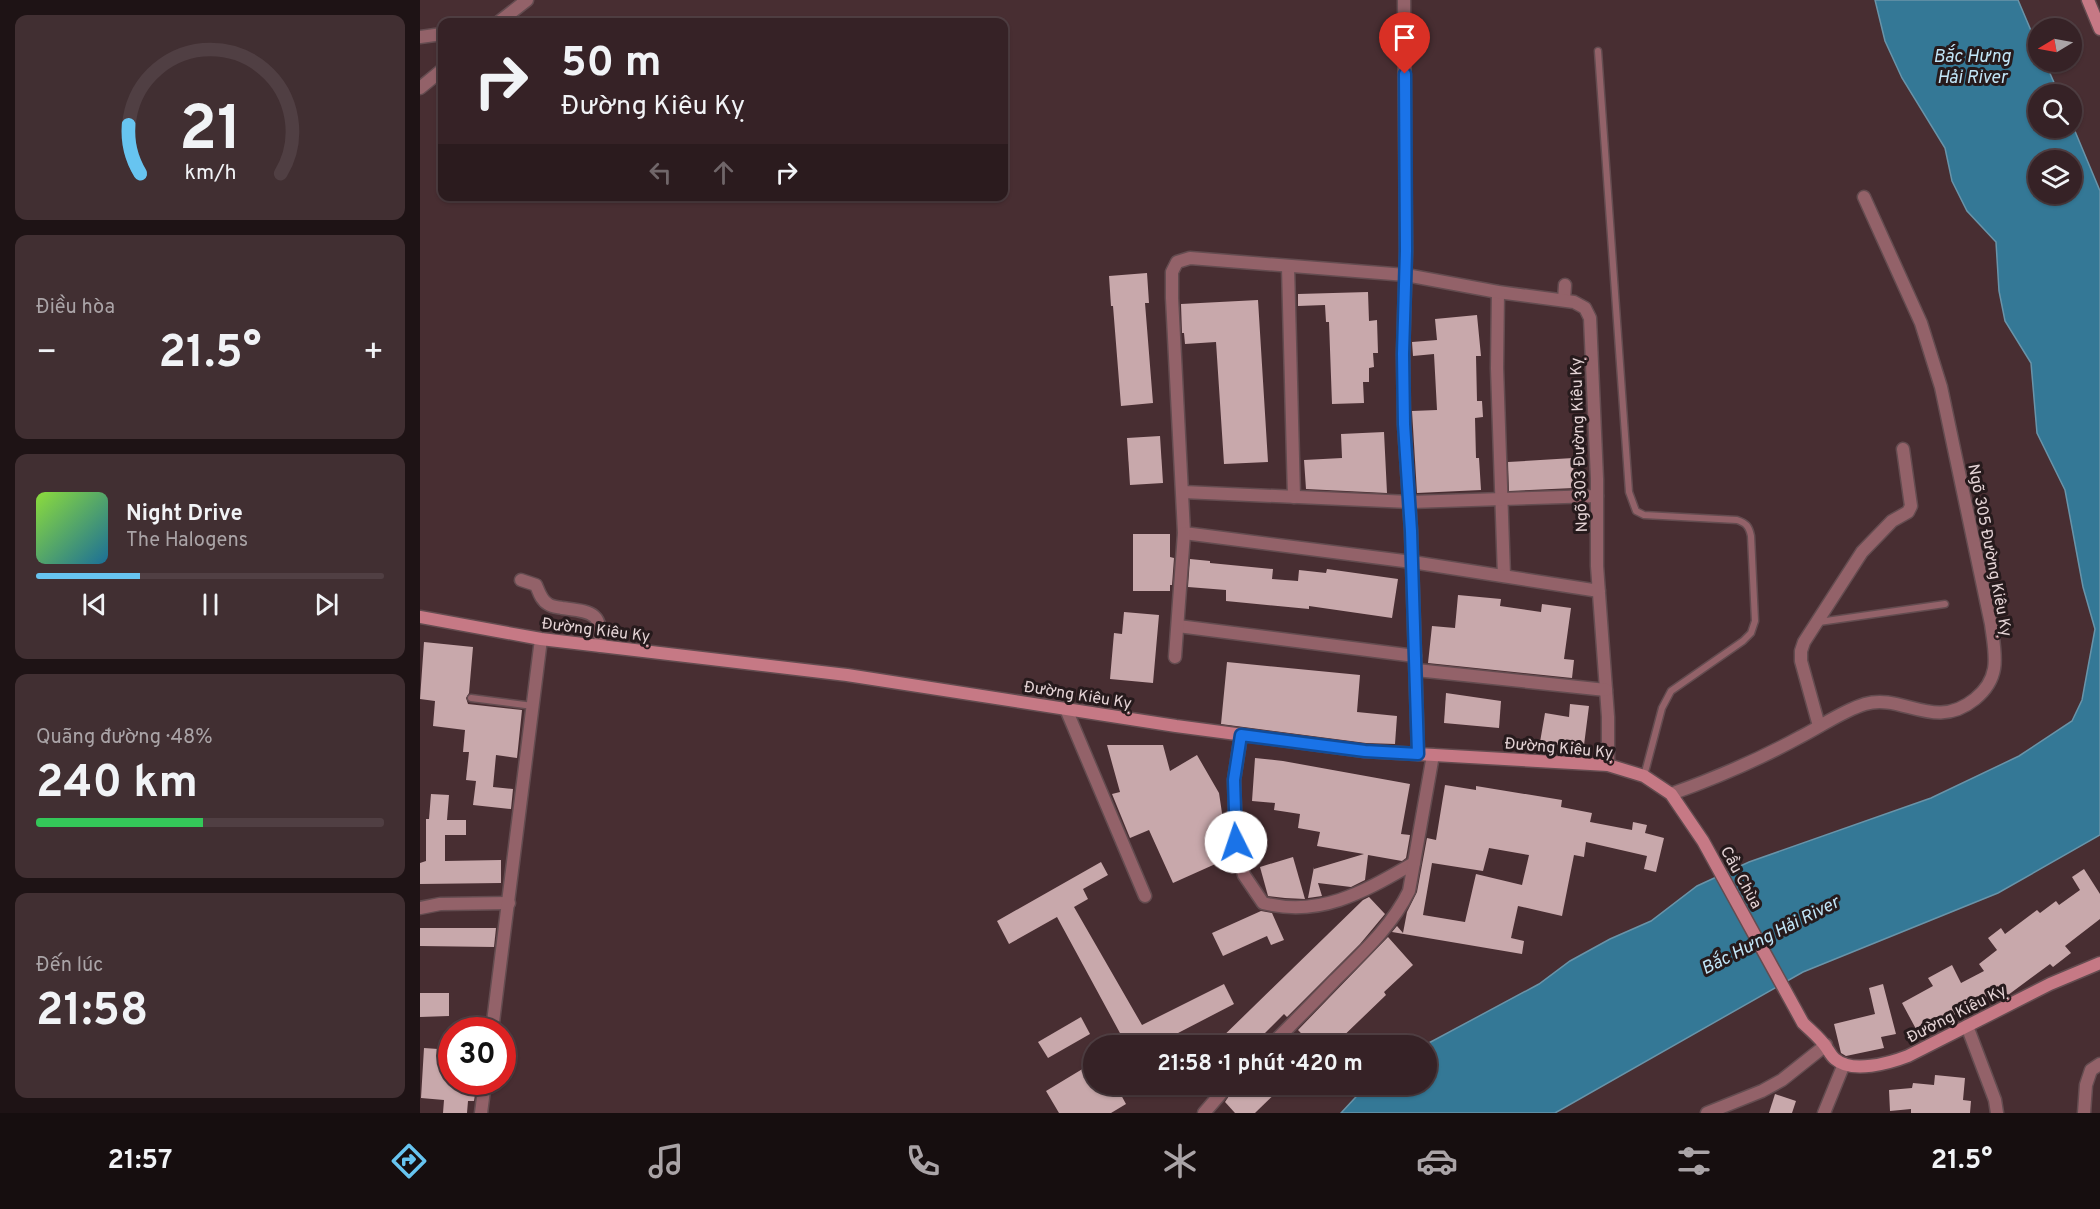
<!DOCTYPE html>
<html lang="vi">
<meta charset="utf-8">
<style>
body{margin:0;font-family:Overpass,sans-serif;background:#412f32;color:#f1f3f6;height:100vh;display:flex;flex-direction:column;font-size:22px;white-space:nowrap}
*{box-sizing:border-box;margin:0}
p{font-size:20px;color:#aaa4a7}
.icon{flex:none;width:33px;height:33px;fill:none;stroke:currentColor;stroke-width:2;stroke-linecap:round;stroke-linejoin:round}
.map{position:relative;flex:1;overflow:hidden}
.side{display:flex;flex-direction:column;gap:15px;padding:15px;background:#1e1315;width:420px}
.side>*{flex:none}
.guide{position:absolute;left:18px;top:18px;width:570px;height:183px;border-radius:12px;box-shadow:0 2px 4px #0004,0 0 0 2px #503f43;background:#362226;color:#f1f3f6;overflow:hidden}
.needle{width:39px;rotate:260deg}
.controls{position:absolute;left:1608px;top:18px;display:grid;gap:12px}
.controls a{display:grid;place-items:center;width:54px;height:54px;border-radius:50%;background:#362226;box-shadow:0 2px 4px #0004,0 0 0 2px #503f43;font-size:30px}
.speed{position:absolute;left:18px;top:1017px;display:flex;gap:12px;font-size:30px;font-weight:700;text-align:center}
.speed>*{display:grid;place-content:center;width:78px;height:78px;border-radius:50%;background:#362226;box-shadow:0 2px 4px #0004,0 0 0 2px #503f43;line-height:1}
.speed .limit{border:9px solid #d22;background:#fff;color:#111}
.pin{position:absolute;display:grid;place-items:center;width:51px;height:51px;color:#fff;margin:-62px -26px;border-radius:50% 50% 50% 0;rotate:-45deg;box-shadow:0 0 6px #0007}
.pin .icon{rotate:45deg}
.me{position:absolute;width:66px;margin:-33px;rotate:356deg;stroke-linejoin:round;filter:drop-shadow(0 0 4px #0008)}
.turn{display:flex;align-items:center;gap:21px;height:126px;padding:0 24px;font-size:27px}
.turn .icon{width:78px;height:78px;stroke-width:2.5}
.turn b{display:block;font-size:42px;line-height:51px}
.lanes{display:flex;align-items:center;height:57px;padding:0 24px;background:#0003;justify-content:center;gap:30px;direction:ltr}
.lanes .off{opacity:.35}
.big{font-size:45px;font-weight:700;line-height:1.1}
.side .widget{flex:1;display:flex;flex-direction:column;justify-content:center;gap:9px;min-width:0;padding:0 21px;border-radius:12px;background:#412f32}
.side .dial{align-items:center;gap:0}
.dial svg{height:156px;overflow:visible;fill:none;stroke:#503f43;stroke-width:7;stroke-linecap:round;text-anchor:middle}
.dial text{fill:#f1f3f6;stroke:none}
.song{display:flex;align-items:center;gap:18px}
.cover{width:72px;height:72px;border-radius:9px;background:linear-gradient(135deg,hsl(90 70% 55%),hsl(200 70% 35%))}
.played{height:6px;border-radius:3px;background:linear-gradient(90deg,#67c4f0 30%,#503f43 30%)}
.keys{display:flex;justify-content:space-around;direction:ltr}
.heat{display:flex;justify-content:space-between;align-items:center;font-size:33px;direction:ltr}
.charge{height:9px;border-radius:4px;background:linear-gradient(90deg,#34c759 48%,#503f43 0)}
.trip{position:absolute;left:663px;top:1035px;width:354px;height:60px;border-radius:30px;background:#362226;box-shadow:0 2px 4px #0004,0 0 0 2px #503f43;font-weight:700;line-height:60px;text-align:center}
.tab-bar{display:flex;height:96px;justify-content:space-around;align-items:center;background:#160e0f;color:#aaa4a7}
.tab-bar .icon{width:42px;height:42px}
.tab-bar .on{color:#67c4f0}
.tab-bar b{font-size:27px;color:#f1f3f6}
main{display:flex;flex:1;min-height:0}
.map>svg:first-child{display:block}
.water{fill:#347896;stroke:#6994a9;stroke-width:1.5;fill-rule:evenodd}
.building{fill:#c8a8ab;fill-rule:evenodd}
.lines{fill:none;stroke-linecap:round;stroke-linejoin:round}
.lane-casing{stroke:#644c50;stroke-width:9}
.street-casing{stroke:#644c50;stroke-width:15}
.secondary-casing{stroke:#644c50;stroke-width:15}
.lane{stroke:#936269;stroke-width:6}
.street{stroke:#936269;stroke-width:12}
.secondary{stroke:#c67985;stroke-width:12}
.route-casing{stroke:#114b97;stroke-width:15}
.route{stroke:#1a73e8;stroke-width:10}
.labels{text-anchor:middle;stroke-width:6;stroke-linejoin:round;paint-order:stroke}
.street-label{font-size:16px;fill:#e5d4d6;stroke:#261a1c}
.water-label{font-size:18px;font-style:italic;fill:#c2e6f8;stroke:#261a1c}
</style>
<main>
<section class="side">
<div class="widget dial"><svg viewBox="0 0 100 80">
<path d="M14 69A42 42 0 1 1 86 69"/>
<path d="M14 69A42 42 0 0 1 8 44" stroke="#67c4f0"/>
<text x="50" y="56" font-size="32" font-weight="700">21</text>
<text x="50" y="72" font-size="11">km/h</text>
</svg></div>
<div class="widget"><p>Điều hòa</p>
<div class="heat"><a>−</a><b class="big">21.5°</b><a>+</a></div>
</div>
<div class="widget">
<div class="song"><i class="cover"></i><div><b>Night Drive</b><p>The Halogens</p></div></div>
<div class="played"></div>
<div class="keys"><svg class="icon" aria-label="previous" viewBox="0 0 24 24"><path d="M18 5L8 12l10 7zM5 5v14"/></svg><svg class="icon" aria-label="pause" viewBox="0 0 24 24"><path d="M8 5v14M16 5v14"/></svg><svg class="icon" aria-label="next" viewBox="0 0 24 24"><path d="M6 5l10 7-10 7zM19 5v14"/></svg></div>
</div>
<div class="widget"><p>Quãng đường · 48%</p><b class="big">240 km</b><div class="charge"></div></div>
<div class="widget"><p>Đến lúc</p><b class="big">21:58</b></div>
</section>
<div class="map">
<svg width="1680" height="1113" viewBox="0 0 1680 1113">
<rect width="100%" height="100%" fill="#482e32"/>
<path class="water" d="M1455,0H1598L1618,47V62H1625L1639,94H1618V128H1652V124L1680,191V835L1578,893L1383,972L1135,1113H921L947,1085L1006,1084V1046L1005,1045L1119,984L1150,961L1190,939L1231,921L1277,886L1329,862L1511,798L1599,756L1652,721L1662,700L1675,629L1663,587L1645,490L1617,433L1611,363L1585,321L1579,291L1576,242L1547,211L1532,181L1525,148L1482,78L1465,41ZM1618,160H1652V194H1618Z"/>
<g class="building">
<path d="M727,273L729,303H725L733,403L701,406L693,306H691L689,276Z"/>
<path d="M948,292L949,321L957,320L958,353H953L954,367L949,368V382H943L944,403L912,404L909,322H906L905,305L878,306V294Z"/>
<path d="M838,300L848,462L804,464L796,342L765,344L764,333H762L761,304Z"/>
<path d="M1057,315L1061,356H1056L1057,401H1062L1063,417L1055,418L1056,458H1059L1061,490L997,493L992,411L1017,410L1014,354L993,356L992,342L1017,340L1015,319Z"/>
<path d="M964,432L967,493L886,489L884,460L922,458L921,434Z"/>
<path d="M740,436L743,483L710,485L707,438Z"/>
<path d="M1153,458L1154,488L1089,491L1088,462Z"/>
<path d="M713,534H750V557L754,558L752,585H750V591H713Z"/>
<path d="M770,559L790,561V563L853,569L852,579L878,581L879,570L906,573L907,569L978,579L972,618L889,606V609L806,601V590L768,587Z"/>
<path d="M1038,595L1081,599L1080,606L1121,612L1122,604L1151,608L1144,659L1154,660L1152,678L1008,663L1012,626L1035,628Z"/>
<path d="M704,612L739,615L733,683L690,679L694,633L702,634Z"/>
<path d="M4,642L53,647L49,693L46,698L48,704L102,710L97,758L76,755L73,787L93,789L91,809L53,805L56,781L46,780L49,752H43L45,730L13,726L15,701L0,699Z"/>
<path d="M807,662L940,675L937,712L977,716L975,744L946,743L801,724Z"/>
<path d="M1026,693L1081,701L1079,728L1024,723Z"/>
<path d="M1150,704L1169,706L1163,753L1145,751V746L1120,742L1125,713L1149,717Z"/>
<path d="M687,745H743L750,771L777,755L799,793L805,833L811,857L753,883L729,830L710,838L692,794L700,792Z"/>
<path d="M835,758L863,761L990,784L981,834L990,835L986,858L982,861L948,855L945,880L931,887L898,883L902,896L888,898L894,867V869L944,854L897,846L900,832L878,828L880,814L854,810L855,803L832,801Z"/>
<path d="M1025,785L1056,790V786L1142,800L1141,807L1172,813L1170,822L1212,830L1213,822L1227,825L1225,833L1244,838L1236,872L1224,869L1227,856L1166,842L1164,857L1154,855L1142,916L1098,906L1091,938L1104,941L1102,954L972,932L977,926L983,933L987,912L997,892L1007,838L1016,840ZM1069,848L1109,855L1102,885L1056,874L1045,922L1003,915L1012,863L1063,871Z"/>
<path d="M11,794L29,795L27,820H46V835H25V861L81,860V883L0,884V863L6,861V819H9Z"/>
<path d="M873,857L885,899L865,898L848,896L840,867Z"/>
<path d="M681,862L688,875L663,889L668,899L654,907L722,1025L804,984L814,1004L733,1046H707L637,917L589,944L577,921Z"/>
<path d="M1664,869L1680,894V919L1645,946L1651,953L1633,967L1630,964L1584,998L1578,990L1553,1004L1556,1010L1542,1018L1539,1012L1530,1018L1528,1015L1519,1020L1517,1017L1496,1029L1482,1003L1513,986L1508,978L1532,965L1541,983L1564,971L1559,964L1577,950L1568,938L1581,928L1585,934L1617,910L1620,913L1636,901L1639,905L1660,890L1652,877Z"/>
<path d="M949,897L965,914L940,944L867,1017L864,1014L832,1046H793L943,900Z"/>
<path d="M841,911L852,913L864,940L851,945L847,936L803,956L792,933Z"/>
<path d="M0,928H76L74,947L0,946Z"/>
<path d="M968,937L993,965L964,992L966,995L913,1046H893L878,1030Z"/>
<path d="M1463,984L1476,1034L1461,1037L1464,1048L1426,1056L1421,1053L1414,1024L1455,1014L1449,988Z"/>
<path d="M0,993H29V1016L0,1017Z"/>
<path d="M661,1017L670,1034L628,1058L618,1042Z"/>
<path d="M4,1048L32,1050V1082H57L54,1101H48L47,1113H23L24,1100L1,1098Z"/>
<path d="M674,1062V1084H695L706,1104L691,1113H639L626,1091Z"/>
<path d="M1515,1075L1545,1078L1543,1100L1551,1101L1550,1113H1491V1109L1470,1111L1469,1090L1492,1088L1493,1083L1514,1085Z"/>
<path d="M817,1084H865L835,1113H815L805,1102Z"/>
<path d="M1355,1094L1376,1101L1372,1113H1349Z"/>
</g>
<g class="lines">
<g class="lane-casing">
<g id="lane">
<path d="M1178,51L1209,492L1216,511L1224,515L1317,520C1326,523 1329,526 1331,536L1335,621L1331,633L1323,641L1251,691L1242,708L1224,776"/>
<path d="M1399,622L1525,604"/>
<path d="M51,698L113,706"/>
</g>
</g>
<g class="street-casing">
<g id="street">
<path d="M984,0L986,251L983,354L984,424L991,531L998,754"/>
<path d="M79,22L107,0"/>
<path d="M0,37L22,34"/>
<path d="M0,88L22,70"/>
<path d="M868,267L874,497"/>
<path d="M1078,292L1077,368L1084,576"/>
<path d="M1144,300L1145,285"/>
<path d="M763,492L990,502L1177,496"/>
<path d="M101,580L116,585C119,592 121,600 128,604C132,607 137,607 142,608C171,612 183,611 180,646"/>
<path d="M1179,591L992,562L764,533L752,298V272L757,262L770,258L986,275L1078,292L1154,302L1165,308L1170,318L1177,479V566L1188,717V765"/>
<path d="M758,626L995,656"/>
<path d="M755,657L764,533"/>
<path d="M996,670L1186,690"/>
<path d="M646,709L725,896"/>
<path d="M1399,726L1381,661V651L1384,642L1442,552L1472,521L1488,512L1491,506L1483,449"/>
<path d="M821,735L814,780L816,842L824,875L843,903C901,918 945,891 994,863"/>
<path d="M1251,794C1296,778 1338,760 1380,737C1402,726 1422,711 1445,704C1483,693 1514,732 1555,699C1582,677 1575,654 1571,624L1521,387L1501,323L1444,197"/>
<path d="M0,908L20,904L89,903"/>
<path d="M1547,1026L1575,1100L1577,1113"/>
<path d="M72,1030L121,639"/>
<path d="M850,1046C872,1024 894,1002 915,980C942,953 972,926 989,891L1013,755"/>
<path d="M61,1113L65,1082"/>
<path d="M784,1113L809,1084"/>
<path d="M1287,1113L1342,1091L1362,1080L1406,1045"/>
<path d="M1404,1113L1424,1064"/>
<path d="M1664,1113L1666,1085L1671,1070L1680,1064"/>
</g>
</g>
<g class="secondary-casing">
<g id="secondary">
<path d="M1668,0L1680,29"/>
<path d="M0,617L121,639L427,675L756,726L945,751L1188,765L1224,776L1251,794L1283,841L1383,1023C1391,1031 1400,1038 1406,1047C1409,1051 1411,1056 1415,1059C1432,1074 1470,1063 1488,1056L1630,984L1680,963"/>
</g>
</g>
<use href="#lane" class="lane"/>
<use href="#street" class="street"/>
<use href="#secondary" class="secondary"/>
</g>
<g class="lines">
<g class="route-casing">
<path id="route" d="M816,842L814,780L821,735L945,751L998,754L991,531L984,424L983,354L986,251L985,74"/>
</g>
<use href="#route" class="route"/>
</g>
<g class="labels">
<g class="street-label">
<text transform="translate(1158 445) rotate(-92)" y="6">Ngõ 303 Đường Kiêu Kỵ</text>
<text transform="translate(1571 550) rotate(79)" y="6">Ngõ 305 Đường Kiêu Kỵ</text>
<text transform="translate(176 629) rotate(7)" y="6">Đường Kiêu Kỵ</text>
<text transform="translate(658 694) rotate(9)" y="6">Đường Kiêu Kỵ</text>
<text transform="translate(1139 747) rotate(5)" y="6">Đường Kiêu Kỵ</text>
<text transform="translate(1322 877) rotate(61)" y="6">Cầu Chùa</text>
<text transform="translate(1536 1013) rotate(-27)" y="6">Đường Kiêu Kỵ</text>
</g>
<g class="water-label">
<text x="1552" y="62">Bắc Hưng<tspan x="1552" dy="21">Hải River</tspan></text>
<text transform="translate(1350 935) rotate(-27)" y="6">Bắc Hưng Hải River</text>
</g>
</g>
</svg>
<div class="controls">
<a><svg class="needle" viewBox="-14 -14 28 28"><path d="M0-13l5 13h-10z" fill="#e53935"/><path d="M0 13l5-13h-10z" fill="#aaa4a7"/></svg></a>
<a><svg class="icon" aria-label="search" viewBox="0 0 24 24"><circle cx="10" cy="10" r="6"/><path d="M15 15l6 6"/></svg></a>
<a><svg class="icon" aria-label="layers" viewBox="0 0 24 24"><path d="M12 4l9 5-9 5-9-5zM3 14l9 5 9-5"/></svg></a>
</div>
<div class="speed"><div class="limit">30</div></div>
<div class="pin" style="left:985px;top:74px;background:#d93025"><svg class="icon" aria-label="arrive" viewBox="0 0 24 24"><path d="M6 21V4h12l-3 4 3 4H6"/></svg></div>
<svg class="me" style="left:816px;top:842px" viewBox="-20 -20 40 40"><circle r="19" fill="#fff"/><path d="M0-13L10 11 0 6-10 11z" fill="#1a73e8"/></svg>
<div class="trip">21:58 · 1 phút · 420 m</div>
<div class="guide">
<div class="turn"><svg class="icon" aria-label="right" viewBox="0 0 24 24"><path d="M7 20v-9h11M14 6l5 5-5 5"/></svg><div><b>50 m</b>Đường Kiêu Kỵ</div></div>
<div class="lanes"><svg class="icon off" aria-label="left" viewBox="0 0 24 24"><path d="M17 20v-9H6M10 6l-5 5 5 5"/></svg><svg class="icon off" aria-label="ahead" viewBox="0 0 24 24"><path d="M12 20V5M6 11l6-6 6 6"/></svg><svg class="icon" aria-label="right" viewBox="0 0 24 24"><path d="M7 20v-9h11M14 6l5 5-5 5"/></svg></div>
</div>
</div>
</main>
<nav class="tab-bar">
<b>21:57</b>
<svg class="icon on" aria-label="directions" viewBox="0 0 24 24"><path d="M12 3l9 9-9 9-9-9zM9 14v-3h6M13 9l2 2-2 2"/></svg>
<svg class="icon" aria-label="music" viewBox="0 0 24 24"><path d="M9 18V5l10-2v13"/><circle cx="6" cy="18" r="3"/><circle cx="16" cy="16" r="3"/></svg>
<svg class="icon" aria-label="phone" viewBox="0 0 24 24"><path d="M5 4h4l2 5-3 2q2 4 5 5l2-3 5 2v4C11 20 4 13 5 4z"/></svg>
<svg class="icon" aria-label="climate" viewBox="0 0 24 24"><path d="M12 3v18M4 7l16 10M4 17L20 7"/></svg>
<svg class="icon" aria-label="car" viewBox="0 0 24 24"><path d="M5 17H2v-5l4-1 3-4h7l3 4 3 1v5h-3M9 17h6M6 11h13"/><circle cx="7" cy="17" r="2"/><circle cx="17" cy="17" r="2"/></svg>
<svg class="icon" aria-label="filters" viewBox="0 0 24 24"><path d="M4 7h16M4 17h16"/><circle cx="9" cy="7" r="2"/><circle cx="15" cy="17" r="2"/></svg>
<b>21.5°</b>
</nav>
